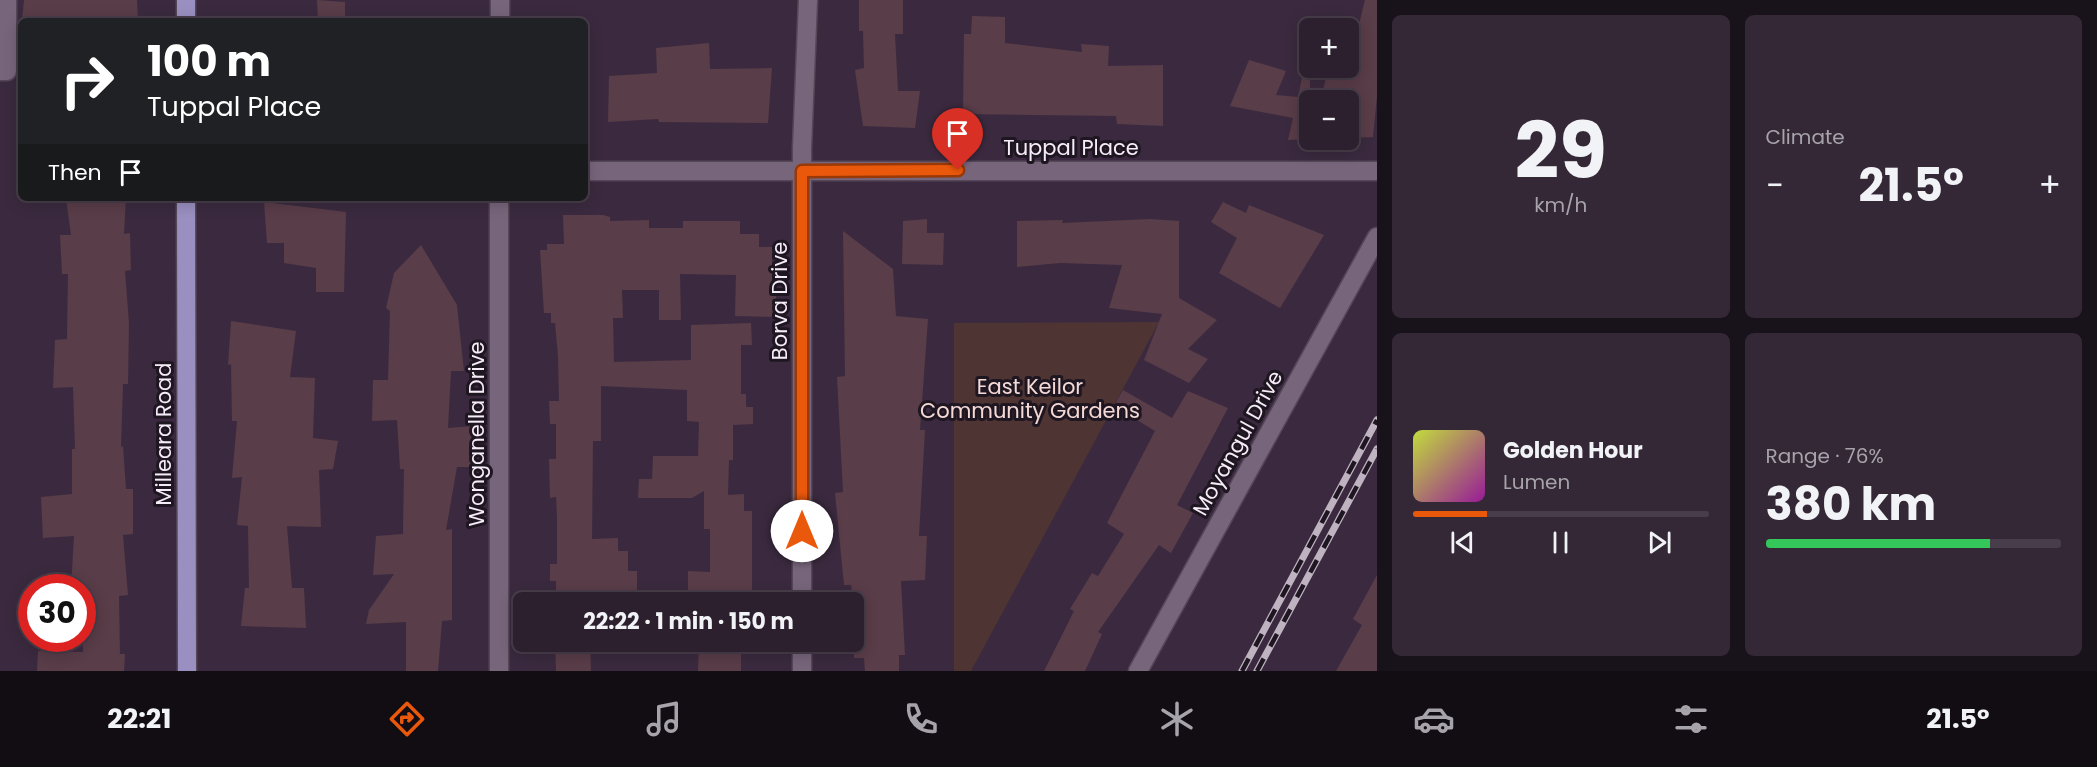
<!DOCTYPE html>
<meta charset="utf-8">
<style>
body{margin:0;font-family:Poppins,sans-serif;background:#342837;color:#f1f3f6;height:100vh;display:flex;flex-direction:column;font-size:22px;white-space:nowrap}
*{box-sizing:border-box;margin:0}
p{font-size:20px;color:#a6a3aa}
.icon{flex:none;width:33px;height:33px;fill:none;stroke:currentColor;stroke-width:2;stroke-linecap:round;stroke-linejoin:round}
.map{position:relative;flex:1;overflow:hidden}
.sheet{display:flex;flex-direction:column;gap:15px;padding:15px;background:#18121a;width:720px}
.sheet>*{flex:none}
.top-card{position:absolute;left:18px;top:18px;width:570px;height:183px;border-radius:9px;box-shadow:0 3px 15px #0003,0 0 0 2px #483e4b;background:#202124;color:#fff;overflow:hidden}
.controls{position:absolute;left:1299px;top:18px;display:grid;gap:12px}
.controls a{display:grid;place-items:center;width:60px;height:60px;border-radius:9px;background:#2c202f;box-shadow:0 3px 15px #0003,0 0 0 2px #483e4b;font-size:30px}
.speed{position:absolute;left:18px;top:574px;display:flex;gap:12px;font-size:30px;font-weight:700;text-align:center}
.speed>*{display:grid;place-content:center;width:78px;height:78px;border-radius:50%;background:#2c202f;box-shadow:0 3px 15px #0003,0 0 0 2px #483e4b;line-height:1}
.speed .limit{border:9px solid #d22;background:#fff;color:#111}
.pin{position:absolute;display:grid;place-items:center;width:51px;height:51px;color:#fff;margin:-62px -26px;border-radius:50% 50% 50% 0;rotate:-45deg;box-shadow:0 0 6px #0007}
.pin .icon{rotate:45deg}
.me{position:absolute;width:66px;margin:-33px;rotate:0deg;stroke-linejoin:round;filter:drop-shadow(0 0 4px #0008)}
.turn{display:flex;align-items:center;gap:21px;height:126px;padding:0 30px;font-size:27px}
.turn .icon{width:78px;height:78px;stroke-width:2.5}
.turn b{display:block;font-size:42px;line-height:51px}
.then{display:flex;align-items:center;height:57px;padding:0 30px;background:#0003;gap:12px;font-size:22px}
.big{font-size:45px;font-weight:700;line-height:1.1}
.sheet .card{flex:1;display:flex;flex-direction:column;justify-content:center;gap:9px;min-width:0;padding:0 21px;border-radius:9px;background:#342837}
.sheet .dial{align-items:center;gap:0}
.dial b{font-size:78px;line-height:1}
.song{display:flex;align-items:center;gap:18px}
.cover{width:72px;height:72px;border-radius:9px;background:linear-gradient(135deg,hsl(70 70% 55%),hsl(300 70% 35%))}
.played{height:6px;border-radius:3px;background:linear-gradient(90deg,#ea580c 25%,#483e4b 25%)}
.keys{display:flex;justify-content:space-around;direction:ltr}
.heat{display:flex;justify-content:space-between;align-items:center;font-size:33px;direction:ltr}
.charge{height:9px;border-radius:4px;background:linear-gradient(90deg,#34c759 76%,#483e4b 0)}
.sheet .tiles{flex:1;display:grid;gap:15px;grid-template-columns:repeat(2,1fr)}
.trip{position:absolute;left:513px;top:592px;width:351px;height:60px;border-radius:9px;background:#2c202f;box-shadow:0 3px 15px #0003,0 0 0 2px #483e4b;font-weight:700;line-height:60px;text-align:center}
.tabs{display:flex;height:96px;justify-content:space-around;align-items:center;background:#120d13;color:#a6a3aa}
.tabs .icon{width:42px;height:42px}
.tabs .active{color:#ea580c}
.tabs b{font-size:27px;color:#f1f3f6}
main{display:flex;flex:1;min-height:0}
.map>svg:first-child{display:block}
.green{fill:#4e3433}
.building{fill:#593d49}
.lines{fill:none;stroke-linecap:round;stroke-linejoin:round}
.minor-casing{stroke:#554758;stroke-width:21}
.major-casing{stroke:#554758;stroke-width:21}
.minor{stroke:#77657c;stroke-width:18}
.major{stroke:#998fc0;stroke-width:18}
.rail-casing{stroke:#bfb2c1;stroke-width:7}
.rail{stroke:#1e1620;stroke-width:4.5;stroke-dasharray:14;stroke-linecap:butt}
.route-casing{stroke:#983908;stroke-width:15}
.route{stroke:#ea580c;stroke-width:10}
.labels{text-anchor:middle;stroke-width:6;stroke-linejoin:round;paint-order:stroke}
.street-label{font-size:21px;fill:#f6ebf8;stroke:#1e1620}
.park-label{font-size:21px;fill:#f5d9d7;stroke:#1e1620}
</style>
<main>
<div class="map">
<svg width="1377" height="671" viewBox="0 0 1377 671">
<rect width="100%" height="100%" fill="#3b2a3f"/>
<path class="green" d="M1159,322L971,671H954V323Z"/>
<g class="building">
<path d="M24,0H137L138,20L69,21V18L22,21Z"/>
<path d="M317,0L345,2V21H318Z"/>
<path d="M859,0H903V34H895L898,91H920L915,128L863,126L855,70L864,68L863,31H859Z"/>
<path d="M1365,0H1377V96L1373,137L1348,138V100H1321L1328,68H1348V49H1353Z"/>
<path d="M972,16L1005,17V43L1082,52L1081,44L1109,46L1108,66L1163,65V126L1117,124L1116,116L963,114L964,34H971Z"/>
<path d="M709,43L710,69L772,68L768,123L659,122L658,119L608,122L609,76L657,73L656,48Z"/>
<path d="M1249,60L1286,71L1276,95L1298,97L1302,78L1310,79V139L1288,140L1293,118L1230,106Z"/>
<path d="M66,198H126L124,234L130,233L131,270L125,271L129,323L128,384H123L121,447L123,446L126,489H133V534L123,535L128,595L119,596L120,654H125L124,671H37L38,651L83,652L82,588H71L74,536L43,538L41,497L72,494V449H75L73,387L53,388L55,340L67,339L68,274H62L60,235H71Z"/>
<path d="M264,202L346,212L344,292H316V268L284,263V243H267Z"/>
<path d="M1223,202L1246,213L1249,205L1324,235L1280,308L1219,273L1237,238L1211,222Z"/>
<path d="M563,215H603L610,217V221L649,220V228H683V221H740V234H759V247H772V295H776V317L735,316L736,275L680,274L681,320H659V290H622L623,318H613L614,362L691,360V325L751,323L752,345H741V394H746V407H753V424L733,425V460H729L728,495L744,494V511H752V603H688V571L710,572V529H704V491L692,498H638L639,479H652L653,456H698L699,422L687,421V390L601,386V441H593L592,539L618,538V551H628V571H637V603H556V581H550V564H557V517L556,497L550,498L549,459H556V424H550L549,401H559L558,356L555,323H551V313H544L540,250H547V244H564Z"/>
<path d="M927,219V233H944L943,265L902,264L903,221Z"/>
<path d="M1150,219L1179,221V298L1217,320L1188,349L1208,359L1189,383L1144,360L1162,314L1109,308L1122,265L1060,263L1017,267V221L1063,220L1062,223Z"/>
<path d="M843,231L893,269L896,316L928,319L920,430H925L919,536H927L925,580L901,581L905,655H899V671H865L864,658H854V603L851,585H844L835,493L843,492L837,377L845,376Z"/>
<path d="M421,245L457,305L464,371H451L448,428L474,426L475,467H457L446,530L452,529V620L442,621L438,671H406V622L366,624L369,610L394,574L373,575L376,536L403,534L404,469H400L397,420L372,421L373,380H388L390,311L386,308L394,273Z"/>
<path d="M231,321L296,331L290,377L315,378L313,438L338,441L333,469L319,470L321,527L287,526L292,588H304L306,628L241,626L245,588H249L248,526L237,525L242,477L232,478L237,421H232L231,364L228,365Z"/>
<path d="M1123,390L1172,418L1188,391L1228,408L1177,505L1193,513L1171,553L1159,545L1098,632L1102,634L1085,671H1044L1074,611L1070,609L1092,573L1098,576L1124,534L1107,523L1155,431L1114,406Z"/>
<path d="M1377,575V671H1336L1362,625L1353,619Z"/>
<path d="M555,642H590L591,671H556Z"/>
<path d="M699,642H741V671H698Z"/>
</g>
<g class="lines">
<g class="minor-casing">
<g id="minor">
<path d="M500,0V21"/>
<path d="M0,71H7V0"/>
<path d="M585,171H1377"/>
<path d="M802,603V148L808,0"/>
<path d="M802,642V671"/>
<path d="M499,671V198"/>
<path d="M1138,671L1377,237"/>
</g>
</g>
<g class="major-casing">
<g id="major">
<path d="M186,21V0"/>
<path d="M186,198L187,671"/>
</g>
</g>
<use href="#minor" class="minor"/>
<use href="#major" class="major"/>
<g class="rail-casing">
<g id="rail">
<path d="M1242,671L1377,420"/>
<path d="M1257,671L1377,449"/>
</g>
</g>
<use href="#rail" class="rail"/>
</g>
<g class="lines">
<g class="route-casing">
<path id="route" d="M802,531V171L958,170"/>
</g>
<use href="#route" class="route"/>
</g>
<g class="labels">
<g class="street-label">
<text x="1071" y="155">Tuppal Place</text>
<text transform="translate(780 301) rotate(-90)" y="7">Borva Drive</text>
<text transform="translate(164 434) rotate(-90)" y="7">Milleara Road</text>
<text transform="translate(477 434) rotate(-90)" y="7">Wonganella Drive</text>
<text transform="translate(1238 443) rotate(-61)" y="7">Moyangul Drive</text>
</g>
<g class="park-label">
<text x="1030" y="394">East Keilor<tspan x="1030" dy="24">Community Gardens</tspan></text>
</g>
</g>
</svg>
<div class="controls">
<a>+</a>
<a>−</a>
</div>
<div class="speed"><div class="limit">30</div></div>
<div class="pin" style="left:958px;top:170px;background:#d93025"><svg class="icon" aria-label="arrive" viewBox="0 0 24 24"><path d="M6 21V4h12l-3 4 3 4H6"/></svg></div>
<svg class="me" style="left:802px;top:531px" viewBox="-20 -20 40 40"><circle r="19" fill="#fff"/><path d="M0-13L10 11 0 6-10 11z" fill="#ea580c"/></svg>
<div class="trip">22:22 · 1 min · 150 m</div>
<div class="top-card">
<div class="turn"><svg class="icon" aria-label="right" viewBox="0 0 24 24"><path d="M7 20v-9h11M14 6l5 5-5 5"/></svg><div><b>100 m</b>Tuppal Place</div></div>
<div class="then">Then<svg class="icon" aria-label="arrive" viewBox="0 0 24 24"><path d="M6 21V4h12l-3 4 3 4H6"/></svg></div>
</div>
</div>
<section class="sheet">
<div class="tiles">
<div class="card dial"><b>29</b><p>km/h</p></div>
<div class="card"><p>Climate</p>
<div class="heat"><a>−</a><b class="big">21.5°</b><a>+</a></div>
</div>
<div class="card">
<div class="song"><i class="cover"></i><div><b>Golden Hour</b><p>Lumen</p></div></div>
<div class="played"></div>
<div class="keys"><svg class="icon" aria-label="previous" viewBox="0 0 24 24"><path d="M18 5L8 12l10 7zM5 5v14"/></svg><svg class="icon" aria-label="pause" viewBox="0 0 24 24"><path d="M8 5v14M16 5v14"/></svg><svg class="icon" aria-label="next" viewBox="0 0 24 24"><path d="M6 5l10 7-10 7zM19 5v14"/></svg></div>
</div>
<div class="card"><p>Range · 76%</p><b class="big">380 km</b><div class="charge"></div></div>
</div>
</section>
</main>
<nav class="tabs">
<b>22:21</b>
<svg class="icon active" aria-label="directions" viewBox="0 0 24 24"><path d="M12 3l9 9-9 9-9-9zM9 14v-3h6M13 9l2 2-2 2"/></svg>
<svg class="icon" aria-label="music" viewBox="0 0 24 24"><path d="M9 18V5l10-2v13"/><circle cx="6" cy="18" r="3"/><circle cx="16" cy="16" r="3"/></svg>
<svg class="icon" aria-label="phone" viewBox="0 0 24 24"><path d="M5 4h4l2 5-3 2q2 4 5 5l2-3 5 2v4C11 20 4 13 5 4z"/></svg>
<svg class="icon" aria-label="climate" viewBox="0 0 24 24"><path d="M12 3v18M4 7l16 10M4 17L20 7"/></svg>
<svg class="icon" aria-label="car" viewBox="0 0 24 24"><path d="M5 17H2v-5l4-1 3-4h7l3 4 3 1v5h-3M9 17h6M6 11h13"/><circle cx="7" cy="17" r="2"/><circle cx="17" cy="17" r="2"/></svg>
<svg class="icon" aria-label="filters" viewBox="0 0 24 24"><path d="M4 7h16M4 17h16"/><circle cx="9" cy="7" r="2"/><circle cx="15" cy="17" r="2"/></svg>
<b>21.5°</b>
</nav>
